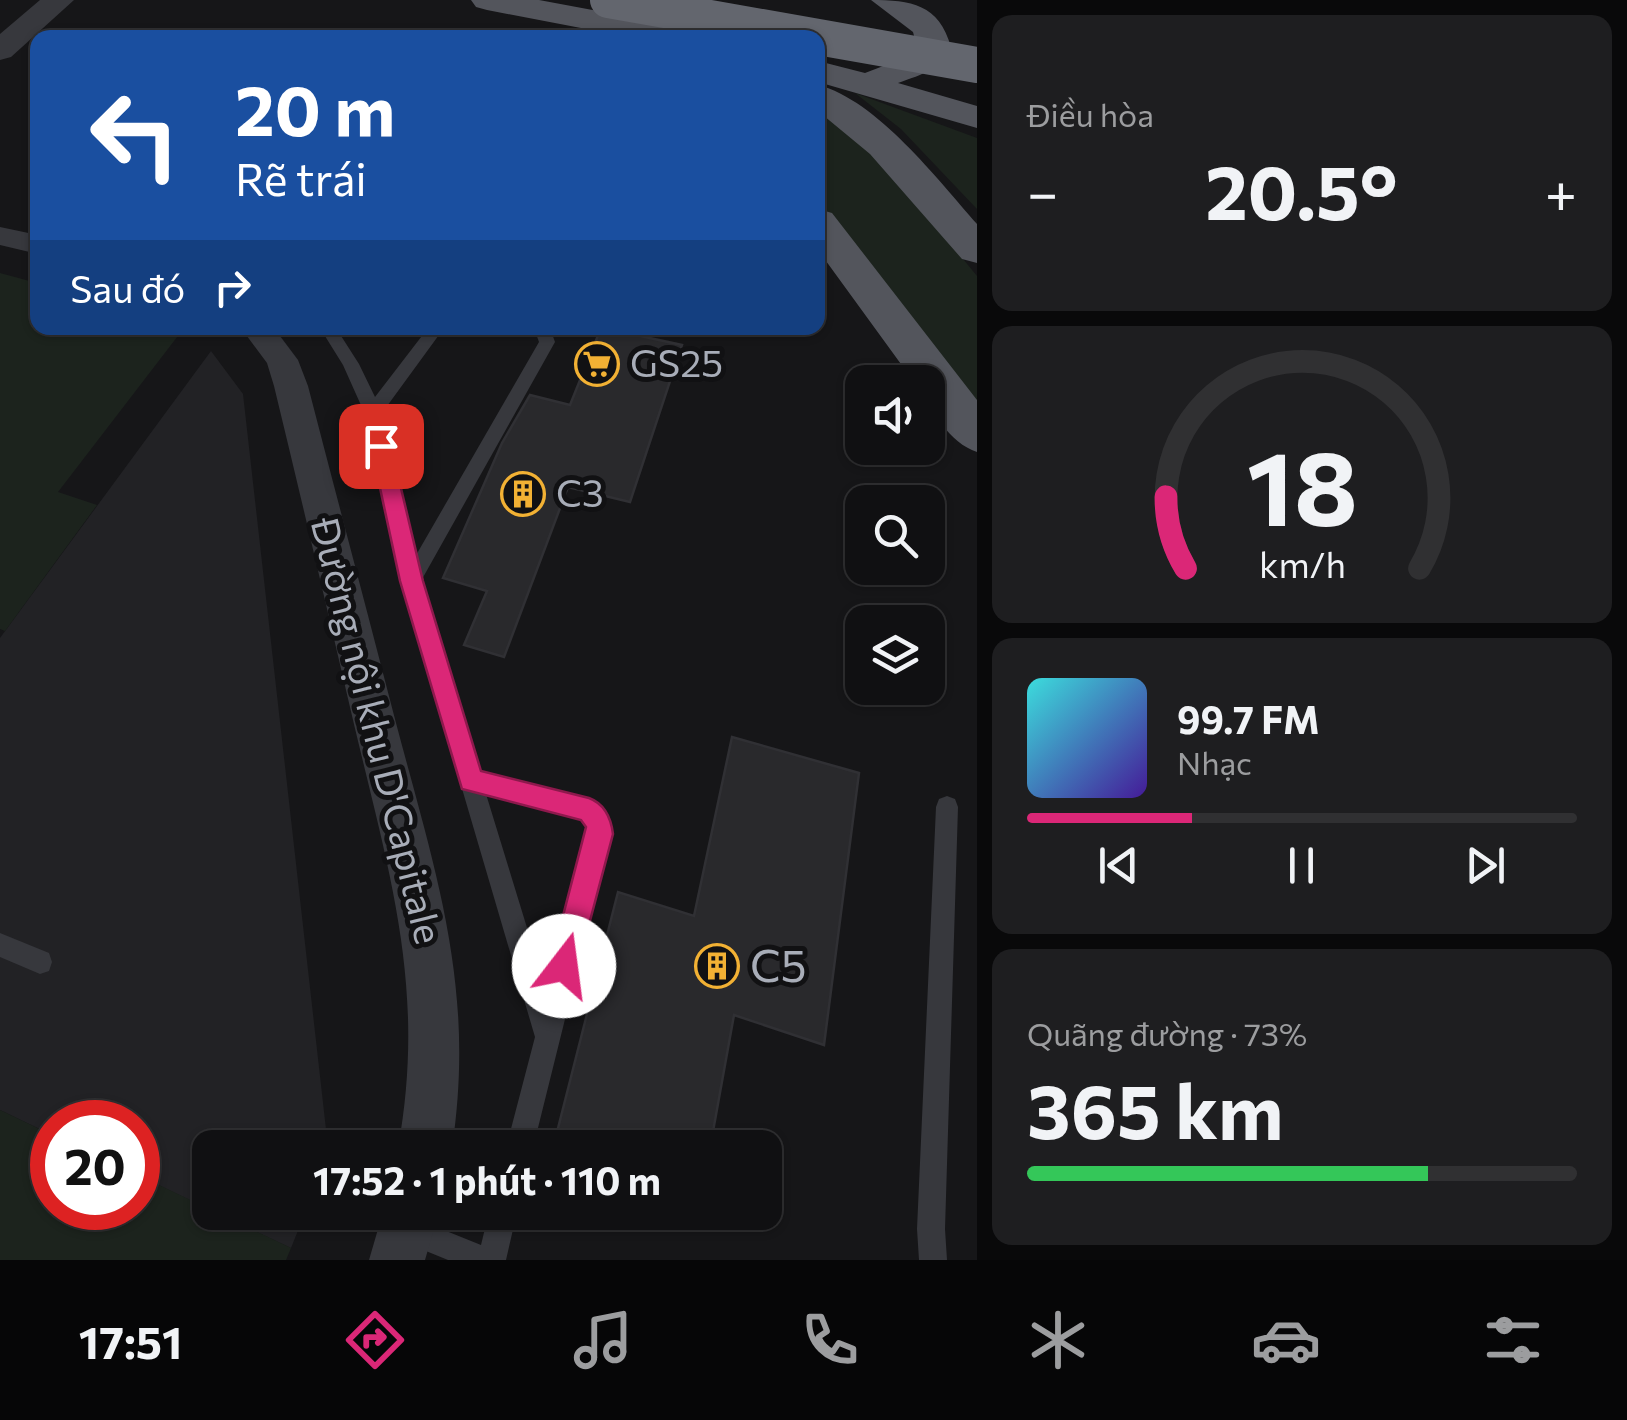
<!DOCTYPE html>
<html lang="vi">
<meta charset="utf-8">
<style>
body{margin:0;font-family:Commissioner,sans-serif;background:#1e1e20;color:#f1f3f6;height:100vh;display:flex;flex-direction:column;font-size:38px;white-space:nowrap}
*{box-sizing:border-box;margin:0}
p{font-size:32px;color:#9c9d9f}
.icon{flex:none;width:55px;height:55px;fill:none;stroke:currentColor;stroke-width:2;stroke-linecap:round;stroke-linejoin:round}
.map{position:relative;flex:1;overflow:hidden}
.panel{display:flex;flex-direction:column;gap:15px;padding:15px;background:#09090a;width:650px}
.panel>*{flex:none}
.banner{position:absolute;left:30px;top:30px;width:795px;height:305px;border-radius:20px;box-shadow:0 2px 8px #0004,0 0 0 2px #303032;background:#1a4fa0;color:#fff;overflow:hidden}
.controls{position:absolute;left:845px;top:365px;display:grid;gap:20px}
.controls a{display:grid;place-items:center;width:100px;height:100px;border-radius:20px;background:#101012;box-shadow:0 2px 8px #0004,0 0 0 2px #303032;font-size:50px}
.speed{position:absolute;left:30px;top:1100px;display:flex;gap:20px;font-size:50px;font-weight:700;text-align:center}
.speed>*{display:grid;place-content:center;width:130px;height:130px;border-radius:50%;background:#101012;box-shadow:0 2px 8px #0004,0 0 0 2px #303032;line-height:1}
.speed .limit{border:15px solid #d22;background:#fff;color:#111}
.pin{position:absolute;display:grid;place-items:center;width:85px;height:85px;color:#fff;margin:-42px;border-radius:20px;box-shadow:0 5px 15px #0006}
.me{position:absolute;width:110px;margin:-55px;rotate:15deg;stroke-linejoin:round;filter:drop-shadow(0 0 8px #0008)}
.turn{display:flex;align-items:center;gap:35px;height:210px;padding:0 40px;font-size:45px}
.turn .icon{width:130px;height:130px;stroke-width:2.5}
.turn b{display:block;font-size:70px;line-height:85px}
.then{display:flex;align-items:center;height:95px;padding:0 40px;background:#0003;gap:20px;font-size:38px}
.big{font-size:75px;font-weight:700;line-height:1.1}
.panel .tile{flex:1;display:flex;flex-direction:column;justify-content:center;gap:15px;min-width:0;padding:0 35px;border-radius:20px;background:#1e1e20}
.panel .dial{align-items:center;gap:0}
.dial svg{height:260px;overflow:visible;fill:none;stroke:#303032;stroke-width:7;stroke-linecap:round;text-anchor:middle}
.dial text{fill:#f1f3f6;stroke:none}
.song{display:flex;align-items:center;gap:30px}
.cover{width:120px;height:120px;border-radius:15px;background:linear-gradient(135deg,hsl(180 70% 55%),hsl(260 70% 35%))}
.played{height:10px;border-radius:5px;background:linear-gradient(90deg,#db2777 30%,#303032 30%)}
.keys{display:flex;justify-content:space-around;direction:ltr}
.heat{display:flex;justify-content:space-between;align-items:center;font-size:55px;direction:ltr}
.charge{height:15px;border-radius:8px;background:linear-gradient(90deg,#34c759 73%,#303032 0)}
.trip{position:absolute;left:192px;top:1130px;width:590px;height:100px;border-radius:20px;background:#101012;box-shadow:0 2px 8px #0004,0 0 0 2px #303032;font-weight:700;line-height:100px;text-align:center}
.dock{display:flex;height:160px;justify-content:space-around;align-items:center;background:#060607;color:#9c9d9f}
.dock .icon{width:70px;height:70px}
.dock .active{color:#db2777}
.dock b{font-size:45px;color:#f1f3f6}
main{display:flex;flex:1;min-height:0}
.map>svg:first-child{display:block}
.built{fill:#222225}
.green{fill:#1c231d}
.building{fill:#29292c;stroke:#303034;stroke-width:2.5}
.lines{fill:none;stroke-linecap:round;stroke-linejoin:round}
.service{fill:#37383d;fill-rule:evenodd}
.minor{fill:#37383d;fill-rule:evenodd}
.tertiary{fill:#37383d;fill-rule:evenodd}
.primary{fill:#53555c;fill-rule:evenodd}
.motorway-bridge{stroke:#63666e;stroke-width:36}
.route{fill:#db2777;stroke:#8e194d;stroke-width:2.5}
.labels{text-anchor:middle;stroke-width:10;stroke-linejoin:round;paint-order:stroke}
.poi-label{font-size:38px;fill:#a8adb8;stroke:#111113;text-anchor:start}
.street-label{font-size:38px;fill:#a8adb8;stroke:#111113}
.near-poi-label{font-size:45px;fill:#a8adb8;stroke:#111113;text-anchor:start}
</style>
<main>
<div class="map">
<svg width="977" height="1260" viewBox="0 0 977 1260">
<rect width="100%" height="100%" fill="#161618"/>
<g class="built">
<path d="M211,351L243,394L328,1147L210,1148V1210L138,1175V1122H52V1135L0,1110V638Z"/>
<path d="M216,1213H305L291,1248Z"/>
</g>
<g class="green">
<path d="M855,93L977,138V209L901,129Z"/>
<path d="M818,110C882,150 929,219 977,276V411L818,210Z"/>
<path d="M0,273L37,283L38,328H184L58,492L97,505L5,631L0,629Z"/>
<path d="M0,1110L52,1135V1208H138V1175L291,1248L286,1260H0Z"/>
</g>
<g class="building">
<path d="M601,328H639L636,335L682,345L630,502L568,487L504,657L464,645L487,591L443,578L502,443L530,395L570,405Z"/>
<path d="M732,737L859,773L824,1045L734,1015L710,1148H553L618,892L694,916Z"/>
</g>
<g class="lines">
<g class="service">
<path d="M320,328H336L359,364L375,397L428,328H444L382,413L415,557L539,342L534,328H550L555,342L421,581L479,772L589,799C603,805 609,819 611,834L533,1148H506L535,1037L401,581L364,412L343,365ZM486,794L582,819L589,834L547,993Z"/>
<path d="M947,796L955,799L958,807L945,1229L947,1260H919L917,1229L936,807L939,799Z"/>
<path d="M0,933L49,953L52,962L49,971L40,974L0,957Z"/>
<path d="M489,1212H517L506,1260H448L399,1240L395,1230L399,1220L409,1216L481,1245Z"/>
</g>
<g class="minor">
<path d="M0,227L38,235V254L0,245Z"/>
<path d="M241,328H274L298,360L308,386C337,498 367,611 396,723C436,874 476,988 452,1148H398C427,988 389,873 353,720C327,609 301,497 274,386L267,363Z"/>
<path d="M383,1212H439L425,1260H369Z"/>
</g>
<path class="tertiary" d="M40,0H74L11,57L0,60V34Z"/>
<g class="primary">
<path d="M471,0H539L689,28L701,31L705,38H633L487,10L476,7Z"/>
<path d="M871,0C911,0 939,4 951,47C934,72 926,73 898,83L977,106V128L818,82V61L865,73L912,55L917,47L913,32Z"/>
<path d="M818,85C877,100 938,180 977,224V263L962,259L870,154L818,111Z"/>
<path d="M818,209L832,213L977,400V452C950,443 928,411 928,382H914L818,250Z"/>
</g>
<path class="motorway-bridge" d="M608,0L977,65"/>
</g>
<path class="route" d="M381,438L391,446L423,581L481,771L589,798C605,804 611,818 613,834L578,966L574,976L564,980L554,976L550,966L586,827L581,820L462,789L400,581L371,446Z"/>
<defs>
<g id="supermarket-ring" transform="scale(2.25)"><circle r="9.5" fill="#111113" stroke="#f2b134" stroke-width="1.5"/><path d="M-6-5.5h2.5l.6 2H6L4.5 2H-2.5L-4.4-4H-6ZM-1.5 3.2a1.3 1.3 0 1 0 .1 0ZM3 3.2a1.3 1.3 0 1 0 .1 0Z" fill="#f2b134"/></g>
<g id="building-ring" transform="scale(2.25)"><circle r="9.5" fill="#111113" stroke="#f2b134" stroke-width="1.5"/><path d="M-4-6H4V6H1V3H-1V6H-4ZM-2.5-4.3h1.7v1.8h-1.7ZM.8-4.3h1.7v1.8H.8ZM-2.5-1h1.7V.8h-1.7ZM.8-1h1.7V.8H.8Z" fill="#f2b134"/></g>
</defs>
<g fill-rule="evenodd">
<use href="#supermarket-ring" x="597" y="364"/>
<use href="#building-ring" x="523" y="494"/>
<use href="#building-ring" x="717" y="966"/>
</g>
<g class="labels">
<g class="poi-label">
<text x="630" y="377">GS25</text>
<text x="556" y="507">C3</text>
</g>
<g class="street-label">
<text transform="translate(376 731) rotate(76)" y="13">Đường nội khu D'Capitale</text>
</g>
<g class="near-poi-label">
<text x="750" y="982">C5</text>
</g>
</g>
</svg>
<div class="controls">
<a><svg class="icon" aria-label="sound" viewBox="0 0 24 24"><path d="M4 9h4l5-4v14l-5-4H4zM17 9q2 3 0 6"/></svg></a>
<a><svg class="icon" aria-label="search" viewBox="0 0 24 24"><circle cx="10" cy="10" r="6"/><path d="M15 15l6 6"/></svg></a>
<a><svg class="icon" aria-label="layers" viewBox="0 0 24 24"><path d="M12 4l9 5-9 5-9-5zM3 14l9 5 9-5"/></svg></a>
</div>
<div class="speed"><div class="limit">20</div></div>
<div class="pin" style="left:381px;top:446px;background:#d93025"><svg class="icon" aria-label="arrive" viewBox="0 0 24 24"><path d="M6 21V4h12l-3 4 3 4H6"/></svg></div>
<svg class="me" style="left:564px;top:966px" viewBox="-20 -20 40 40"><circle r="19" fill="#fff"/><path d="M0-13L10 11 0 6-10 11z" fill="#db2777"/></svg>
<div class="trip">17:52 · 1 phút · 110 m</div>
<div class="banner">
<div class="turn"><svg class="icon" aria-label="left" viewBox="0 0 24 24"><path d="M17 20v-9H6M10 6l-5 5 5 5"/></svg><div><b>20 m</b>Rẽ trái</div></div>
<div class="then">Sau đó<svg class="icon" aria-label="right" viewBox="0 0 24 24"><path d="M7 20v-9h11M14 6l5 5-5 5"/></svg></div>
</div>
</div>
<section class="panel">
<div class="tile"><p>Điều hòa</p>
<div class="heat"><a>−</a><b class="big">20.5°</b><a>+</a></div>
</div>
<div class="tile dial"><svg viewBox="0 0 100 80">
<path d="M14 69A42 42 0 1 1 86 69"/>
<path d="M14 69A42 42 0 0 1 8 47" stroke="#db2777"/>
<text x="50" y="56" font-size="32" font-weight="700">18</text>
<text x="50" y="72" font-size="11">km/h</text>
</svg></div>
<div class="tile">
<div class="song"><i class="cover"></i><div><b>99.7 FM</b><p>Nhạc</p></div></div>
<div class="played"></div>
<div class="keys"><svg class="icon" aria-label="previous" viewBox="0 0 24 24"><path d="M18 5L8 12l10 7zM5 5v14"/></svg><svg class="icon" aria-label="pause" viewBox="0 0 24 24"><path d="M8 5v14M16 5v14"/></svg><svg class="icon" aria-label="next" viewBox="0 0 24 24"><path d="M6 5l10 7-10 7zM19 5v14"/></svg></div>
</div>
<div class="tile"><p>Quãng đường · 73%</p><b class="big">365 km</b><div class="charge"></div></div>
</section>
</main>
<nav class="dock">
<b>17:51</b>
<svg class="icon active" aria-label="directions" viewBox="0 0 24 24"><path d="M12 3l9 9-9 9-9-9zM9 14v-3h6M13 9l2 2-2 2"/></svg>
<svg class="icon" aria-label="music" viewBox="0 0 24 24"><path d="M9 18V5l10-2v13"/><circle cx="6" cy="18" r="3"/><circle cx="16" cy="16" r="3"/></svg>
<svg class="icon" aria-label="phone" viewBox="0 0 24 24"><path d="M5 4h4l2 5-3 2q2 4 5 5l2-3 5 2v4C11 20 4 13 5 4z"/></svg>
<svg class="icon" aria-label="climate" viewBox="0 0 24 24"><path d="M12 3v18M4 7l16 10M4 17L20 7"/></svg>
<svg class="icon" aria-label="car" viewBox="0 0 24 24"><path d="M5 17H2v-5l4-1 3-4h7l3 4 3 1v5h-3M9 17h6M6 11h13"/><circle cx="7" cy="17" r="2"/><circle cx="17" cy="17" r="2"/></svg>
<svg class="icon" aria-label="filters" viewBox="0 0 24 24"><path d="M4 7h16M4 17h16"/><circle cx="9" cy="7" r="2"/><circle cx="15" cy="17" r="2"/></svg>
</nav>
